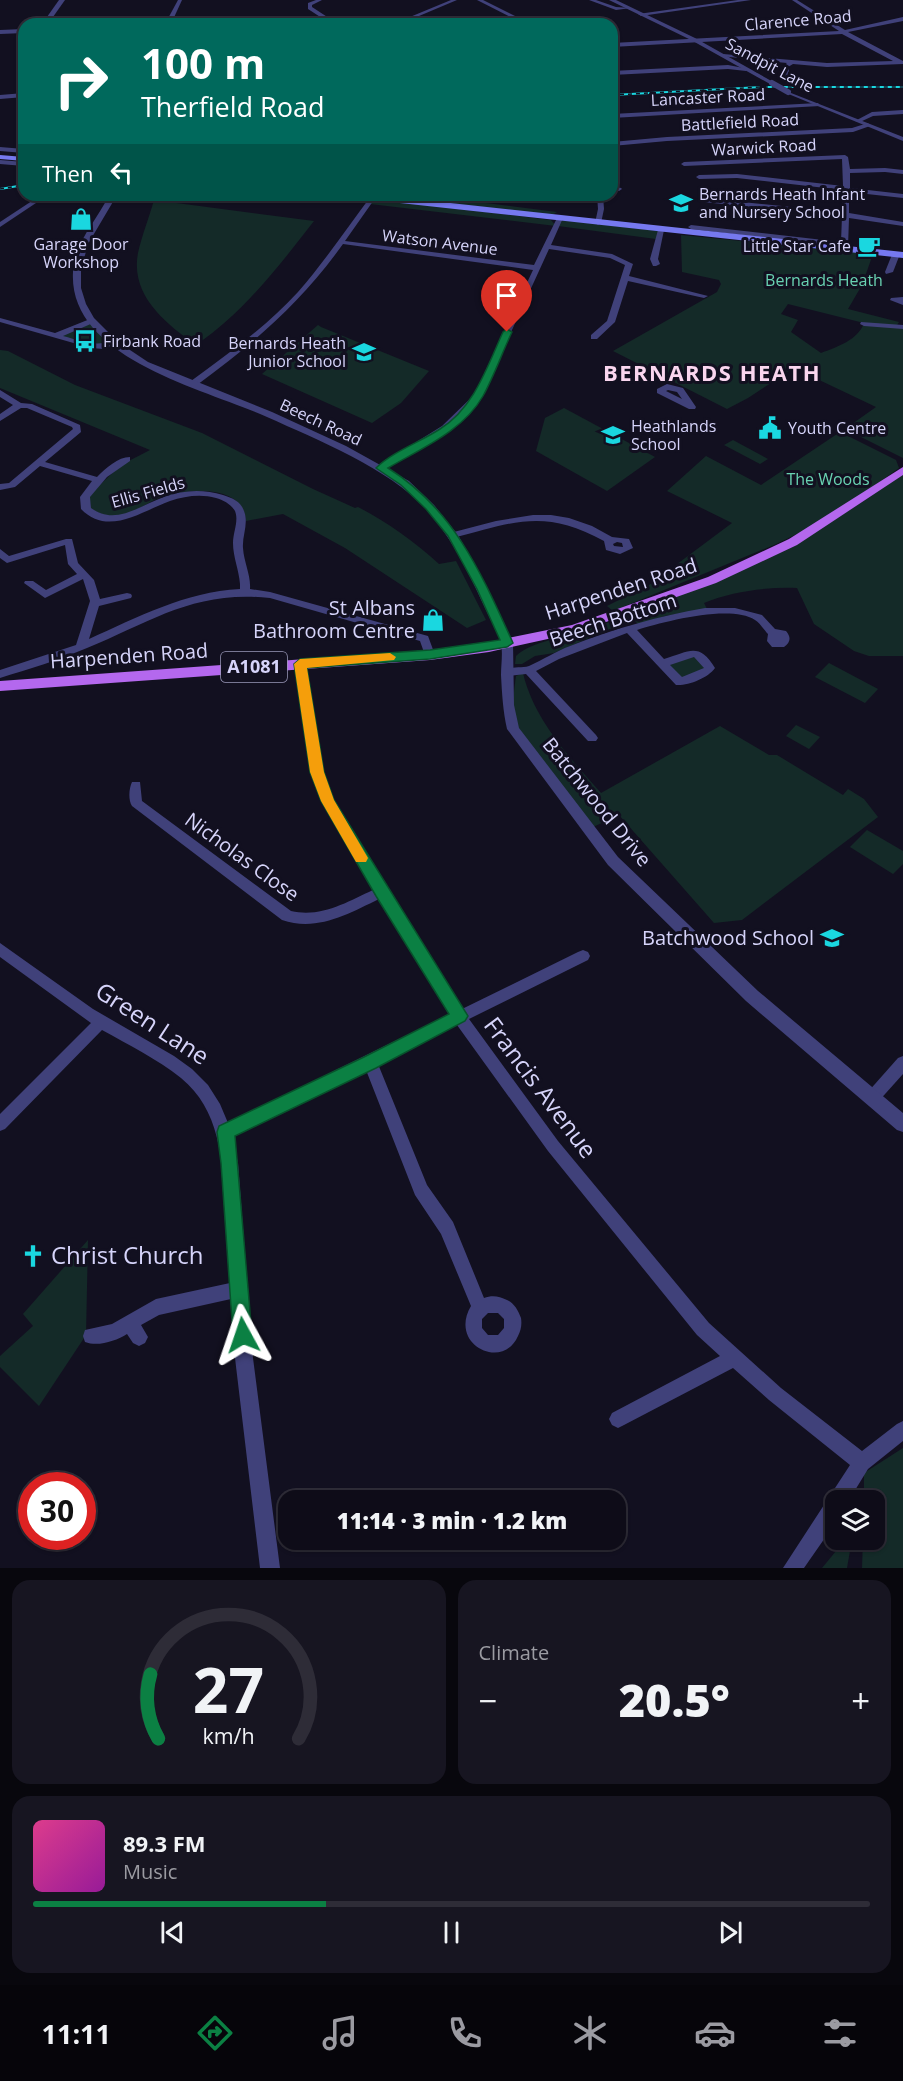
<!DOCTYPE html>
<meta charset="utf-8">
<style>
body{margin:0;font-family:"Open Sans",sans-serif;background:#171521;color:#f1f3f6;height:100vh;display:flex;flex-direction:column;font-size:22px;white-space:nowrap}
*{box-sizing:border-box;margin:0}
p{font-size:20px;color:#9b9ba2}
.icon{flex:none;width:33px;height:33px;fill:none;stroke:currentColor;stroke-width:2;stroke-linecap:round;stroke-linejoin:round}
.map{position:relative;height:1568px;overflow:hidden}
.details{display:flex;flex-direction:column;gap:12px;padding:12px;background:#08070d;flex:1}
.details>*{flex:none}
.banner{position:absolute;left:18px;top:18px;width:600px;height:183px;border-radius:18px;box-shadow:0 2px 4px #0004,0 0 0 2px #2e2c37;background:#00695c;color:#fff;overflow:hidden}
.buttons{position:absolute;left:825px;top:1490px;display:grid;gap:12px}
.buttons a{display:grid;place-items:center;width:60px;height:60px;border-radius:12px;background:#0e0c18;box-shadow:0 2px 4px #0004,0 0 0 2px #2e2c37;font-size:30px}
.speed{position:absolute;left:18px;top:1472px;display:flex;gap:12px;font-size:30px;font-weight:700;text-align:center}
.speed>*{display:grid;place-content:center;width:78px;height:78px;border-radius:50%;background:#0e0c18;box-shadow:0 2px 4px #0004,0 0 0 2px #2e2c37;line-height:1}
.speed .limit{border:9px solid #d22;background:#fff;color:#111}
.pin{position:absolute;display:grid;place-items:center;width:51px;height:51px;color:#fff;margin:-62px -26px;border-radius:50% 50% 50% 0;rotate:-45deg;box-shadow:0 0 6px #0007}
.pin .icon{rotate:45deg}
.me{position:absolute;width:66px;margin:-33px;rotate:355deg;stroke-linejoin:round;filter:drop-shadow(0 0 4px #0008)}
.turn{display:flex;align-items:center;gap:21px;height:126px;padding:0 24px;font-size:27px}
.turn .icon{width:78px;height:78px;stroke-width:2.5}
.turn b{display:block;font-size:42px;line-height:51px}
.then{display:flex;align-items:center;height:57px;padding:0 24px;background:#0003;gap:12px;font-size:22px}
.big{font-size:45px;font-weight:800;line-height:1.1}
.details .widget{flex:1;display:flex;flex-direction:column;justify-content:center;gap:9px;min-width:0;padding:0 21px;border-radius:18px;background:#171521}
.details .dial{align-items:center;gap:0}
.dial svg{height:156px;overflow:visible;fill:none;stroke:#2e2c37;stroke-width:7;stroke-linecap:round;text-anchor:middle}
.dial text{fill:#f1f3f6;stroke:none}
.song{display:flex;align-items:center;gap:18px}
.cover{width:72px;height:72px;border-radius:9px;background:linear-gradient(135deg,hsl(330 70% 55%),hsl(300 70% 35%))}
.played{height:6px;border-radius:3px;background:linear-gradient(90deg,#0b8043 35%,#2e2c37 35%)}
.keys{display:flex;justify-content:space-around;direction:ltr}
.heat{display:flex;justify-content:space-between;align-items:center;font-size:33px;direction:ltr}
.details .tiles{flex:1;display:grid;gap:12px;grid-template-columns:1fr 1fr}
.widget:last-child{grid-column:span 2}
.trip{position:absolute;left:278px;top:1490px;width:348px;height:60px;border-radius:18px;background:#0e0c18;box-shadow:0 2px 4px #0004,0 0 0 2px #2e2c37;font-weight:800;line-height:60px;text-align:center}
.dock{display:flex;height:96px;justify-content:space-around;align-items:center;background:#06050a;color:#9b9ba2}
.dock .icon{width:42px;height:42px}
.dock .selected{color:#0b8043}
.dock b{font-size:27px;color:#f1f3f6}
.map>svg:first-child{display:block}
.green{fill:#142a28;fill-rule:evenodd}
.lines{fill:none;stroke-linecap:round;stroke-linejoin:round}
.minor{fill:#40417a;fill-rule:evenodd}
.tertiary{fill:#40417a;fill-rule:evenodd}
.secondary{fill:#7679ef;fill-rule:evenodd}
.primary{fill:#b468ee;fill-rule:evenodd}
.rail-casing{stroke:#1ad7e0;stroke-width:2}
.rail{stroke:#121020;stroke-width:1.5;stroke-dasharray:4;stroke-linecap:butt}
.tertiary-bridge{stroke:#40417a;stroke-width:6}
.route{fill:#0b8043;stroke:#07532c;stroke-width:1.5}
.slow{fill:#f59e0b}
.labels{text-anchor:middle;stroke-width:6;stroke-linejoin:round;paint-order:stroke}
.far-street-label{font-size:16px;fill:#d6d4fa;stroke:#121020}
.far-poi-label{font-size:16px;fill:#d6d4fa;stroke:#121020;text-anchor:start}
.far-park-label{font-size:16px;fill:#69d2b2;stroke:#121020}
.shield{fill:#121020;stroke:#9b99b9;stroke-width:1.5}
.shield-label{font-size:18px;font-weight:bold;fill:#d6d4fa}
.street-label{font-size:20px;fill:#d6d4fa;stroke:#121020}
.poi-label{font-size:20px;fill:#d6d4fa;stroke:#121020;text-anchor:end}
.far-district-label{font-size:22px;font-weight:bold;letter-spacing:1.5px;fill:#fad6ef;stroke:#121020}
.near-street-label{font-size:24px;fill:#d6d4fa;stroke:#121020}
.near-poi-label{font-size:24px;fill:#d6d4fa;stroke:#121020;text-anchor:start}
</style>
<div class="map">
<svg width="903" height="1568" viewBox="0 0 903 1568">
<rect width="100%" height="100%" fill="#121020"/>
<g class="green">
<path d="M375,195H423L557,212L552,215Z"/>
<path d="M374,198L551,220L556,226L370,204Z"/>
<path d="M154,200L314,221C279,266 244,312 196,345C165,323 130,295 138,253C142,235 149,218 154,200Z"/>
<path d="M561,220L660,231L656,239L558,226Z"/>
<path d="M681,235L873,254L862,285L848,309L899,322L896,327L903,328V458L845,429L876,407L794,368L748,398L727,409L613,351L717,292L721,284L719,280L682,272ZM788,304L864,323C858,340 837,347 821,353L791,332L798,320L781,314Z"/>
<path d="M90,321L113,343L104,347L56,336Z"/>
<path d="M318,325L321,327L429,371L401,403L372,423L262,374Z"/>
<path d="M0,350L8,351L75,385L202,433L313,489L355,508L358,507C387,522 415,542 439,564L456,561L486,620L467,628L345,548L283,514L246,521C243,482 184,489 159,498C146,503 136,513 121,516C109,518 101,514 91,509L89,495L121,465L150,450L0,388Z"/>
<path d="M564,408L655,457L607,491L536,451L545,418Z"/>
<path d="M840,432L896,460L899,468L846,506L801,532L774,545L613,611L607,606L649,585L732,523L667,491L706,456L761,485Z"/>
<path d="M733,440L768,459L760,464L724,445Z"/>
<path d="M903,474V656H869L854,651L814,624L797,588C766,587 733,591 704,603L707,609L665,616L639,625L633,619L554,653L535,656L522,664H515L516,656C530,642 565,637 584,631C627,616 670,599 712,582C783,553 841,518 903,474Z"/>
<path d="M695,656L705,663L704,669L686,678L679,677L669,665Z"/>
<path d="M829,663L878,689L865,703L815,677Z"/>
<path d="M523,673C534,720 570,758 601,793L720,726L769,755H777L843,795L848,789L864,799L878,817L742,920L714,923L619,815L593,827C575,804 520,742 515,718C512,704 514,690 516,676Z"/>
<path d="M796,725L820,737L809,749L786,736Z"/>
<path d="M867,830L903,851V864L893,874L850,847Z"/>
<path d="M88,1240L86,1335L39,1406L0,1367V1356L33,1326L23,1314Z"/>
<path d="M903,1448V1568H862L863,1539H874V1500H864V1473Z"/>
<path d="M846,1539H852L847,1568H822Z"/>
</g>
<g class="lines">
<g class="minor">
<path d="M178,0H182L171,24H165Z"/>
<path d="M316,0H322L312,5V7L338,24H331L308,9V3Z"/>
<path d="M451,0H457L400,24H393Z"/>
<path d="M477,0H483L531,24H524Z"/>
<path d="M589,0H596L616,7L631,8L616,10Z"/>
<path d="M738,0H751L641,16L638,14Z"/>
<path d="M792,0H797L845,30L903,17V21L848,32L903,61V64L827,67L793,64L788,67L790,75L787,77L784,75L782,67L787,63L720,56L723,54L827,63L893,61L842,34L612,47V43L839,31Z"/>
<path d="M24,29V33L0,34V30Z"/>
<path d="M728,65L749,69L746,71L728,69L612,75V71Z"/>
<path d="M24,93V97L0,99V95Z"/>
<path d="M818,103L820,106L612,118V114Z"/>
<path d="M903,110V114L873,116L860,122L855,121L872,112Z"/>
<path d="M868,123L870,126L853,132L667,141L612,146V142L667,137L852,128Z"/>
<path d="M0,147L24,149V153L0,151Z"/>
<path d="M845,155L848,157L850,169L885,168L903,170V174L885,172L850,173V188L903,194V198L849,192V213L903,222V226L849,218L848,247L844,249L840,247L691,229L688,227L691,225L841,242L842,216L703,202L700,200L703,198L842,212L843,190L737,178L699,179L696,177L699,175L737,174L843,186L842,159L684,166L681,164L684,162Z"/>
<path d="M0,160L24,162V166L0,164Z"/>
<path d="M612,186L621,188L622,189L619,191L612,190Z"/>
<path d="M41,195H48L0,227V222Z"/>
<path d="M373,195L376,197L345,241L534,265L557,218L560,216L563,218L551,245L612,254L633,264L629,276L708,296L704,298L628,281L615,322L597,339H591V335L607,321L625,265L610,258L549,249L481,398L448,430L424,447L381,471L376,468L378,466L442,426L474,395L533,270L343,244C300,304 255,342 197,385H191V381C228,354 267,326 298,292C325,261 347,228 371,196Z"/>
<path d="M597,195H603L604,209L601,223L598,225L595,223L598,209Z"/>
<path d="M661,228L664,230L658,259L660,264L656,266H653L650,259L658,230Z"/>
<path d="M893,252L900,254L893,272L886,274L885,272Z"/>
<path d="M903,297V305L890,300L891,298Z"/>
<path d="M0,318L55,333L90,319L94,321L93,323L63,336C82,341 94,347 113,341L117,343L104,349L91,348L0,322Z"/>
<path d="M861,322L903,325V329L864,326L860,324Z"/>
<path d="M667,384L683,388L696,407L695,409H689L657,393V389ZM668,390L677,392L682,399L666,391Z"/>
<path d="M0,390L21,403L32,404L80,425L81,432L45,462L97,477C106,468 118,457 130,457V461L107,477L90,497L91,508C115,526 139,506 164,497C183,490 203,489 223,495C233,498 241,502 244,511C249,523 242,536 243,548C244,563 251,575 250,589L270,592L428,636L435,655L434,658H426L420,641L270,598C194,590 153,621 87,648C59,660 29,669 0,678V670L76,645L90,601L83,579L45,598L24,583L25,581H33L46,590L77,574L68,564L65,545L7,563L0,558V549L9,556L66,539H72L78,563L94,580L100,599L127,593L131,594L132,596L131,598L99,606L89,639C138,617 185,592 240,589V584C239,570 233,557 233,543C233,532 239,521 235,511C231,504 223,500 216,498C201,494 185,496 170,501C142,511 108,537 81,509L80,497L92,481L40,466L15,487L0,490V484L9,483L73,429L72,427L27,408H21L0,421V414L13,405L0,397Z"/>
<path d="M533,515H551L569,518L592,526L612,537L629,539L633,548L620,554L606,550L604,541C544,508 515,522 453,538L448,535L450,533L496,521ZM617,542L622,543L623,547L614,546L613,544Z"/>
<path d="M705,608H735L762,615L775,629L786,631C791,637 791,642 784,647H772L767,641L768,634C764,630 760,623 755,620C730,604 663,622 637,630L664,659C690,651 699,642 715,668C708,678 688,686 676,685L627,633L559,659L536,671L596,735L598,738L596,741H588L526,674L508,676L503,672C509,665 520,669 529,666C543,660 556,651 570,646C614,629 658,616 705,608ZM694,657L704,668L682,677L670,665Z"/>
<path d="M301,660L306,664L323,772L334,800L386,888L462,1009L578,952L583,950L588,952L590,956L588,960L469,1019L558,1141L709,1323L781,1388L862,1451L897,1424L903,1421V1441L868,1469L849,1500H836V1522L804,1568H783L850,1465L769,1400L733,1368L624,1425L618,1428L612,1425L609,1419L612,1413L720,1356L697,1335L548,1151L457,1025L378,1064L427,1185L453,1222L484,1298C492,1295 499,1296 507,1300C514,1303 518,1310 521,1318C522,1325 521,1330 518,1336C503,1371 448,1345 471,1306L441,1234L415,1195L366,1070L232,1136L238,1163L253,1358L280,1568H260L235,1358L231,1299L159,1315L141,1325L148,1337L145,1343L139,1346L133,1343L127,1334C116,1341 98,1347 85,1342L83,1336L85,1330L112,1324L156,1299L230,1283C229,1257 227,1230 225,1204C222,1158 220,1110 181,1078C157,1059 129,1045 102,1030L5,1129L0,1131V1114L91,1023L0,957V943L93,1009L174,1056L192,1069L208,1085L220,1104L228,1123L450,1014L379,899C348,914 317,932 282,920L132,806C128,800 129,788 132,782H140L142,801L291,911C321,918 347,902 373,890L322,801L311,772L296,664ZM488,1313H498L504,1319V1328L498,1335H488L482,1328V1319Z"/>
<path d="M903,1056V1074L877,1103L872,1105L867,1103L865,1098L867,1093L898,1058Z"/>
</g>
<g class="tertiary">
<path d="M59,0H65L48,24H42Z"/>
<path d="M609,0H616L695,38L775,83L770,84L691,40Z"/>
<path d="M786,91L903,137V141L786,93Z"/>
<path d="M109,195H117L88,244L81,270V288L86,304L94,318L118,342L148,362L272,412L346,446L409,481L434,505L458,535L488,589L513,643L514,705L519,728L618,857L758,991L903,1113V1132L897,1130L746,1001L608,865L507,729C503,711 502,694 501,675C501,665 503,653 501,643C499,634 492,623 488,614C471,578 454,540 426,509C388,468 318,440 267,417C205,389 68,359 73,272C74,242 97,221 109,195Z"/>
</g>
<g class="secondary">
<path d="M0,155L24,157V161L0,159Z"/>
<path d="M350,195H377L903,252V258L354,198Z"/>
</g>
<path class="primary" d="M903,467V475L797,545L716,583L575,633L489,652L430,660L0,691V681L430,650L489,642L572,625L708,577L789,539Z"/>
<g class="rail-casing">
<g id="rail">
<path d="M612,95L761,87H903"/>
<path d="M0,189L24,185"/>
</g>
</g>
<use href="#rail" class="rail"/>
<path class="tertiary-bridge" d="M772,83L788,92"/>
</g>
<path class="route" d="M507,329L512,332C502,353 494,376 483,396C463,431 422,448 388,468C455,510 482,575 513,643L507,647L430,659L307,668L324,772L334,800L468,1016L465,1021L376,1068L235,1136L252,1335L249,1342L243,1345L236,1342L233,1335L221,1163L217,1132L219,1126L364,1057L449,1014L376,896L321,801L310,772L294,664L300,659L430,650L500,640L477,589L448,536L426,509L401,485L376,468C392,452 420,442 440,429C474,408 487,367 503,332Z"/>
<path class="slow" d="M390,653L396,657L394,660L307,668L324,772L334,800L368,858L366,862H356L321,801L310,772L294,664L300,659Z"/>
<defs>
<g id="school-bare" transform="scale(1.8)"><path d="M0-5L7-2L0 1L-7-2ZM-4 1L0 2.5L4 1V4Q0 6-4 4Z" fill="#1ad7e0" stroke="#121020" stroke-width="2.5" paint-order="stroke"/></g>
<g id="shop-bare" transform="scale(1.8)"><path d="M-5-2.5h2.3a2.7 3.5 0 0 1 5.4 0H5L5.5 6h-11ZM-1.5-2.5h3a1.5 2.3 0 0 0-3 0Z" fill="#1ad7e0" stroke="#121020" stroke-width="2.5" paint-order="stroke"/></g>
<g id="cafe-bare" transform="scale(1.8)"><path d="M-5.5-4.5H6V0H3Q3 3.5 0 3.5H-2.5Q-5.5 3.5-5.5 0ZM3-3.2v2h1.7v-2ZM-6 4.5H4V6H-6Z" fill="#1ad7e0" stroke="#121020" stroke-width="2.5" paint-order="stroke"/></g>
<g id="bus-bare" transform="scale(1.8)"><path d="M-5-6H5V4H4V6H2V4H-2V6H-4V4H-5ZM-3.5-4V0h7V-4ZM-3.5 1.2v1.5H-2V1.2ZM2 1.2v1.5H3.5V1.2Z" fill="#1ad7e0" stroke="#121020" stroke-width="2.5" paint-order="stroke"/></g>
<g id="civic-bare" transform="scale(1.8)"><path d="M-.6-6.5H3V-4.5H.6V-3L4-1V1h2V6H-6V1h2V-1L-.6-3ZM-1.2 2.5V6h2.4V2.5Z" fill="#1ad7e0" stroke="#121020" stroke-width="2.5" paint-order="stroke"/></g>
<g id="church-bare" transform="scale(1.8)"><path d="M-1.2-6h2.4v3.5h3.3v2.4h-3.3V6h-2.4V-.1h-3.3v-2.4h3.3Z" fill="#1ad7e0" stroke="#121020" stroke-width="2.5" paint-order="stroke"/></g>
</defs>
<g fill-rule="evenodd">
<use href="#school-bare" x="681" y="203"/>
<use href="#shop-bare" x="81" y="219"/>
<use href="#cafe-bare" x="869" y="246"/>
<use href="#bus-bare" x="85" y="341"/>
<use href="#school-bare" x="364" y="352"/>
<use href="#civic-bare" x="770" y="428"/>
<use href="#school-bare" x="613" y="435"/>
<use href="#shop-bare" x="433" y="620"/>
<use href="#school-bare" x="832" y="938"/>
<use href="#church-bare" x="33" y="1256"/>
</g>
<g class="labels">
<g class="far-street-label">
<text transform="translate(798 20) rotate(-5)" y="6">Clarence Road</text>
<text transform="translate(770 65) rotate(28)" y="6">Sandpit Lane</text>
<text transform="translate(708 97) rotate(-3)" y="6">Lancaster Road</text>
<text transform="translate(740 122) rotate(-3)" y="6">Battlefield Road</text>
<text transform="translate(764 147) rotate(-3)" y="6">Warwick Road</text>
<text transform="translate(440 242) rotate(7)" y="6">Watson Avenue</text>
<text transform="translate(321 422) rotate(25)" y="6">Beech Road</text>
<text transform="translate(148 492) rotate(-16)" y="6">Ellis Fields</text>
</g>
<g class="far-poi-label">
<text x="699" y="200">Bernards Heath Infant<tspan x="699" dy="18">and Nursery School</tspan></text>
<text x="81" y="250" text-anchor="middle">Garage Door<tspan x="81" dy="18">Workshop</tspan></text>
<text x="851" y="252" text-anchor="end">Little Star Cafe</text>
<text x="103" y="347">Firbank Road</text>
<text x="346" y="349" text-anchor="end">Bernards Heath<tspan x="346" dy="18">Junior School</tspan></text>
<text x="631" y="432">Heathlands<tspan x="631" dy="18">School</tspan></text>
<text x="788" y="434">Youth Centre</text>
</g>
<g class="far-park-label">
<text x="824" y="286">Bernards Heath</text>
<text x="828" y="485">The Woods</text>
</g>
<rect class="shield" x="221" y="652" width="66" height="30" rx="4.5"/>
<g class="shield-label">
<text x="254" y="673">A1081</text>
</g>
<g class="street-label">
<text transform="translate(621 589) rotate(-18)" y="7">Harpenden Road</text>
<text transform="translate(613 620) rotate(-18)" y="7">Beech Bottom</text>
<text transform="translate(129 656) rotate(-4)" y="7">Harpenden Road</text>
<text transform="translate(597 802) rotate(51)" y="7">Batchwood Drive</text>
<text transform="translate(242 857) rotate(36)" y="7">Nicholas Close</text>
</g>
<g class="poi-label">
<text x="415" y="615">St Albans<tspan x="415" dy="23">Bathroom Centre</tspan></text>
<text x="814" y="945">Batchwood School</text>
</g>
<g class="far-district-label">
<text x="712" y="381">BERNARDS HEATH</text>
</g>
<g class="near-street-label">
<text transform="translate(152 1024) rotate(33)" y="8">Green Lane</text>
<text transform="translate(540 1088) rotate(53)" y="8">Francis Avenue</text>
</g>
<g class="near-poi-label">
<text x="51" y="1264">Christ Church</text>
</g>
</g>
</svg>
<div class="buttons">
<a><svg class="icon" aria-label="layers" viewBox="0 0 24 24"><path d="M12 4l9 5-9 5-9-5zM3 14l9 5 9-5"/></svg></a>
</div>
<div class="speed"><div class="limit">30</div></div>
<div class="pin" style="left:507px;top:332px;background:#d93025"><svg class="icon" aria-label="arrive" viewBox="0 0 24 24"><path d="M6 21V4h12l-3 4 3 4H6"/></svg></div>
<svg class="me" style="left:243px;top:1335px" viewBox="-20 -20 40 40"><path d="M0-17L14 15 0 8-14 15z" fill="#0b8043" stroke="#fff" stroke-width="4"/></svg>
<div class="trip">11:14 · 3 min · 1.2 km</div>
<div class="banner">
<div class="turn"><svg class="icon" aria-label="right" viewBox="0 0 24 24"><path d="M7 20v-9h11M14 6l5 5-5 5"/></svg><div><b>100 m</b>Therfield Road</div></div>
<div class="then">Then<svg class="icon" aria-label="left" viewBox="0 0 24 24"><path d="M17 20v-9H6M10 6l-5 5 5 5"/></svg></div>
</div>
</div>
<section class="details">
<div class="tiles">
<div class="widget dial"><svg viewBox="0 0 100 80">
<path d="M14 69A42 42 0 1 1 86 69"/>
<path d="M14 69A42 42 0 0 1 10 36" stroke="#0b8043"/>
<text x="50" y="56" font-size="32" font-weight="700">27</text>
<text x="50" y="72" font-size="11">km/h</text>
</svg></div>
<div class="widget"><p>Climate</p>
<div class="heat"><a>−</a><b class="big">20.5°</b><a>+</a></div>
</div>
<div class="widget">
<div class="song"><i class="cover"></i><div><b>89.3 FM</b><p>Music</p></div></div>
<div class="played"></div>
<div class="keys"><svg class="icon" aria-label="previous" viewBox="0 0 24 24"><path d="M18 5L8 12l10 7zM5 5v14"/></svg><svg class="icon" aria-label="pause" viewBox="0 0 24 24"><path d="M8 5v14M16 5v14"/></svg><svg class="icon" aria-label="next" viewBox="0 0 24 24"><path d="M6 5l10 7-10 7zM19 5v14"/></svg></div>
</div>
</div>
</section>
<nav class="dock">
<b>11:11</b>
<svg class="icon selected" aria-label="directions" viewBox="0 0 24 24"><path d="M12 3l9 9-9 9-9-9zM9 14v-3h6M13 9l2 2-2 2"/></svg>
<svg class="icon" aria-label="music" viewBox="0 0 24 24"><path d="M9 18V5l10-2v13"/><circle cx="6" cy="18" r="3"/><circle cx="16" cy="16" r="3"/></svg>
<svg class="icon" aria-label="phone" viewBox="0 0 24 24"><path d="M5 4h4l2 5-3 2q2 4 5 5l2-3 5 2v4C11 20 4 13 5 4z"/></svg>
<svg class="icon" aria-label="climate" viewBox="0 0 24 24"><path d="M12 3v18M4 7l16 10M4 17L20 7"/></svg>
<svg class="icon" aria-label="car" viewBox="0 0 24 24"><path d="M5 17H2v-5l4-1 3-4h7l3 4 3 1v5h-3M9 17h6M6 11h13"/><circle cx="7" cy="17" r="2"/><circle cx="17" cy="17" r="2"/></svg>
<svg class="icon" aria-label="filters" viewBox="0 0 24 24"><path d="M4 7h16M4 17h16"/><circle cx="9" cy="7" r="2"/><circle cx="15" cy="17" r="2"/></svg>
</nav>
